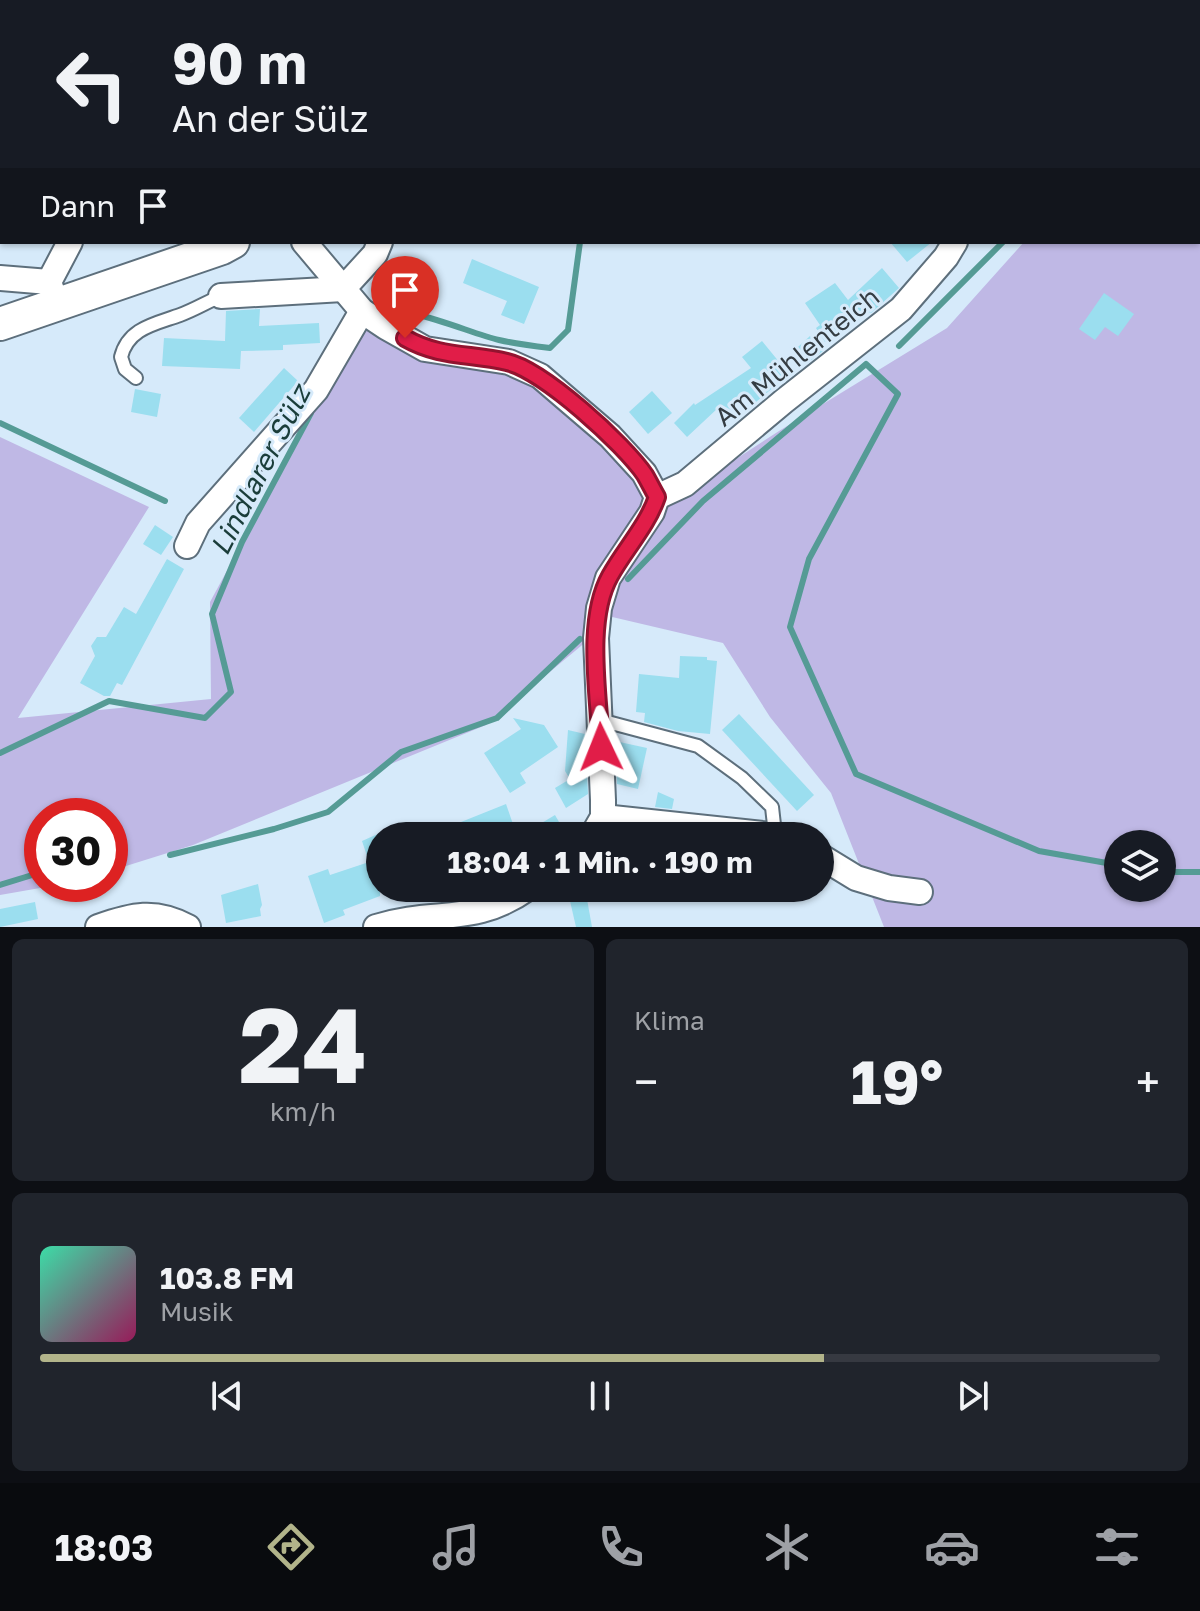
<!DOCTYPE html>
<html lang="de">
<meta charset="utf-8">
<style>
body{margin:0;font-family:"Golos Text",sans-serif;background:#20242c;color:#f1f3f6;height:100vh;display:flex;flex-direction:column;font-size:30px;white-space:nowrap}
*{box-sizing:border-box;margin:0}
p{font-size:26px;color:#9ea1a6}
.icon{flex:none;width:44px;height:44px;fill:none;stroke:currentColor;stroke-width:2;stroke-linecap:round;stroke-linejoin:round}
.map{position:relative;height:927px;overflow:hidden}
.panel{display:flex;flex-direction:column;gap:12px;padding:12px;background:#0d0f14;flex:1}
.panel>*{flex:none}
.guide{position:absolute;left:0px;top:0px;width:1200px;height:244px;box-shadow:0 2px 6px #0004;background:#171b24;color:#f1f3f6;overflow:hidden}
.fabs{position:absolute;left:1104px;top:830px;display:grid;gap:16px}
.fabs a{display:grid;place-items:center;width:72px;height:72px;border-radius:50%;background:#171b24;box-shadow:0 2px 6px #0004;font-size:40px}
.speed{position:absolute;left:24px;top:798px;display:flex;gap:16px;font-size:40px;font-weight:700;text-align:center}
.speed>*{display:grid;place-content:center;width:104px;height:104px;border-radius:50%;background:#171b24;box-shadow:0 2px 6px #0004;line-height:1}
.speed .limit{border:12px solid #d22;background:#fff;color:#111}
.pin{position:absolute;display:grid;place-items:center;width:68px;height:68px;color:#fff;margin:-82px -34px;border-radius:50% 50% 50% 0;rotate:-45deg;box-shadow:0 0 8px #0007}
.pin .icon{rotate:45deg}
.me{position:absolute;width:88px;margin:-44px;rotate:358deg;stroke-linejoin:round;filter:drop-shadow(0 0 6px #0008)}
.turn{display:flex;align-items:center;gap:28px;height:168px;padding:0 40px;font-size:36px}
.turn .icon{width:104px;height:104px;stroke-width:2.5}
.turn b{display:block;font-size:56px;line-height:68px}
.then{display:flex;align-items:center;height:76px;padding:0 40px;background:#0003;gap:16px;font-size:30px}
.big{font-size:60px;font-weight:700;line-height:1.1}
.panel .widget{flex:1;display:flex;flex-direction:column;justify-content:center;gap:12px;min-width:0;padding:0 28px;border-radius:12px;background:#20242c}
.panel .dial{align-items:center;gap:0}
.dial b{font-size:104px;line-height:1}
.song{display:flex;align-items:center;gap:24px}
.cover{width:96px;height:96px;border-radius:12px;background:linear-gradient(135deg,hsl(160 70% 55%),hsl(330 70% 35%))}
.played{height:8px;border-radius:4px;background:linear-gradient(90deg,#b2b48a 70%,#363941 70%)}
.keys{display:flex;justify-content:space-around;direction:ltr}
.heat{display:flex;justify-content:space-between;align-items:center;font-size:44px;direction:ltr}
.panel .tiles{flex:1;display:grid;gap:12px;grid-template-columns:1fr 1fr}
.widget:last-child{grid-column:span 2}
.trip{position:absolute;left:366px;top:822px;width:468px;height:80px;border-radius:40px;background:#171b24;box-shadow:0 2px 6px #0004;font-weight:700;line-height:80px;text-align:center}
.tab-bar{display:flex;height:128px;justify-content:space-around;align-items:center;background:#090b0e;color:#9ea1a6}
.tab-bar .icon{width:56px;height:56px}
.tab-bar .current{color:#b2b48a}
.tab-bar b{font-size:36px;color:#f1f3f6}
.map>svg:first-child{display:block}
.green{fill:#bfb8e5;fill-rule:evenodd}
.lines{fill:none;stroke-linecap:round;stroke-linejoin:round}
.stream{stroke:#559b95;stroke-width:6}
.building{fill:#9bdeef}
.lane-casing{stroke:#5d6f7c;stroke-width:16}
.street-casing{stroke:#5d6f7c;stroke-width:28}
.secondary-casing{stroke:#5d6f7c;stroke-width:36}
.lane{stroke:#fff;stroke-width:12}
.street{stroke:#fff;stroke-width:24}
.secondary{stroke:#fff;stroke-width:32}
.route-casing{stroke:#92132f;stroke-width:20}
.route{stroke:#e11d48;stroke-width:14}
.labels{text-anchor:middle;stroke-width:6;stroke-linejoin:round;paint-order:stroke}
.street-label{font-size:26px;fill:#353d43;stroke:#d6eafa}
.water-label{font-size:28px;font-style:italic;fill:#1a3d3a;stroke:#d6eafa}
</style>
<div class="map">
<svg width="1200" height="927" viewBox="0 0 1200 927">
<rect width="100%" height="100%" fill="#d6eafa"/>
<g class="green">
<path d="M0,0H83L2,2L0,86Z"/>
<path d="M1200,132V927H884L831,793L770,717L723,643L608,616L616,587L672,501L779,431L947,328L1024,242H1198ZM1118,844H1162V888H1118Z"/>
<path d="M363,320L538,379L638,481L643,496L641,516L587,604V641L486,725L193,845L110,871V816H42V884H63L0,895V437L149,507L18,718L211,699L210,602Z"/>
</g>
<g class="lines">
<g class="stream">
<path d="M723,2V0"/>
<path d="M376,313C406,303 468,333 499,340C516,344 533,346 550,348L568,330L580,242"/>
<path d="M899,346L1003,242"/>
<path d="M0,423L165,501"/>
<path d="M628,579L703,501L866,364L898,394L809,559L790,627L856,774L1039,851L1118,865"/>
<path d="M0,753L109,701L205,718L231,692L212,614L242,542L311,413"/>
<path d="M170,855L274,829L328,812L401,752L497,718L580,639"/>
<path d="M1162,872H1200"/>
<path d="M0,885L42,872"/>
</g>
</g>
<g class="building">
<path d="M890,242H932L907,262Z"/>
<path d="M472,259L539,287L524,324L501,315L507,301L463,283Z"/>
<path d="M882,268L899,288L871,313L870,312L825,342L816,328L820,325L805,303L835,283L848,300Z"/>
<path d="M1104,293L1134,314L1118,336L1105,327L1095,340L1079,329Z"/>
<path d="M260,309L259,326L319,323L320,343L283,345V350L241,351L240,369L162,366L164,338L225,341L226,311Z"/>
<path d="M810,336L823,351L810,361L798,347Z"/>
<path d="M762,341L789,374L756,402L726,421L718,408L687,437L674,423L694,403L695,405L751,368L742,357Z"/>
<path d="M284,368L298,381L254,432L239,418Z"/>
<path d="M135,389L161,394L157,417L131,412Z"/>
<path d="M652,391L672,413L648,434L629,412Z"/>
<path d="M155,525L173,537L161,555L143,544Z"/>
<path d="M167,559L184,569L122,685L117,683L110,696H104L80,683L95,656L91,646L97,637H106L124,607L136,614Z"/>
<path d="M680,656L707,657V660L717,661L710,734L678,731L644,722L645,713L636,712L639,674L679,678Z"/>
<path d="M739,714L814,795L797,811L722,730Z"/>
<path d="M513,718L544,725L558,747L520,773L526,783L510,793L484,753L521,729Z"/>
<path d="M568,730L585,734L588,794L566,808L555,788L570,779L565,771Z"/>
<path d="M615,741L647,748L638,789L617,784Z"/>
<path d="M658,792L674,799L672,809L655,807Z"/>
<path d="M506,804L514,827L489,836H426Z"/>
<path d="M555,815L567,836H520Z"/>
<path d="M380,833V896L343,910L345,915L324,923L308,876L328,869L330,875L369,862L362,841Z"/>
<path d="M258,884L262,905L260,909L261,916L226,923L221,895Z"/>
<path d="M567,888H585L592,927H576Z"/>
<path d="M35,902L38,919L0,927V909Z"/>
</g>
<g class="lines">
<g class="lane-casing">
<g id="lane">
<path d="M1198,146L1200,144"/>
<path d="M0,217L2,215"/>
<path d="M136,378L125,369L121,357C128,328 155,324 180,315C194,310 207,302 221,296"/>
<path d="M600,720L698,746L742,778L772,807L775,834"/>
</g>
</g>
<g class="street-casing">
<g id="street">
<path d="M253,0L255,2"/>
<path d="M1198,20L1200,18"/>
<path d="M304,242L362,311L386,327L425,349L509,362L540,376L610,436L644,473L657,497L652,512L608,578L599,608L596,638L603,800V817L592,836"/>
<path d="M0,278L49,282L57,305"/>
<path d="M49,282L70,242"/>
<path d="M221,296L343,289L375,254L380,242"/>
<path d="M657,497L685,484L784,401L901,309L946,257L955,242"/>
<path d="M187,546L198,523L316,390L362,311"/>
<path d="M603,817L781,836"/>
<path d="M820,856L856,878L889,888L920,892"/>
<path d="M98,927C132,915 155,909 188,927"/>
<path d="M376,927C435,908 473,927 528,888"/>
</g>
</g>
<g class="secondary-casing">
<g id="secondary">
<path d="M425,2L426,0"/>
<path d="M0,324L222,248L233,242"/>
</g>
</g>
<use href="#lane" class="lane"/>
<use href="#street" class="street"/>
<use href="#secondary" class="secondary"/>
</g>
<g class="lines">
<g class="route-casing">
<path id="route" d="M405,338C440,358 470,353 507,362C543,370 624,444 645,475C649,482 653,490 657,497C647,526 625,549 610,576C585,621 599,696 601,747"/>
</g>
<use href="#route" class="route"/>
</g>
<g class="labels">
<g class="street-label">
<text transform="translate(797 357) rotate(-39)" y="9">Am Mühlenteich</text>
</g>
<g class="water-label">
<text transform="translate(260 470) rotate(-63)" y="10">Lindlarer Sülz</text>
</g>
</g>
</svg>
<div class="fabs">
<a><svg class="icon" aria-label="layers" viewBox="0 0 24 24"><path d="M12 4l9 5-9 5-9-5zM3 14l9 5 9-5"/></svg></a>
</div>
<div class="speed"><div class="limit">30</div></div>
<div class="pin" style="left:405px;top:338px;background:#d93025"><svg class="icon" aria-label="arrive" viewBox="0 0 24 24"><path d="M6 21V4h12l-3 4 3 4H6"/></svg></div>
<svg class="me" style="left:601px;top:747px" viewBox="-20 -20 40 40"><path d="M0-17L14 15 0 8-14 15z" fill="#e11d48" stroke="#fff" stroke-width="4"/></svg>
<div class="trip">18:04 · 1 Min. · 190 m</div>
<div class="guide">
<div class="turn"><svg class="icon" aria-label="left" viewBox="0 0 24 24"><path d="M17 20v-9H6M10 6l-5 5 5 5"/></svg><div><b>90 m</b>An der Sülz</div></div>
<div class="then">Dann<svg class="icon" aria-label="arrive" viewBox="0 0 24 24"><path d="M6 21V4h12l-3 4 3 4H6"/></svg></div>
</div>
</div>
<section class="panel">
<div class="tiles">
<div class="widget dial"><b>24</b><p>km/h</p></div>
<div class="widget"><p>Klima</p>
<div class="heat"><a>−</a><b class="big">19°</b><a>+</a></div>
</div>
<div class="widget">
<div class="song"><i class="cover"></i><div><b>103.8 FM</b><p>Musik</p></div></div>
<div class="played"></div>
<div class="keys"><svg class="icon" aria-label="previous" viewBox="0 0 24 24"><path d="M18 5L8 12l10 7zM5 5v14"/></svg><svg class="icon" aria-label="pause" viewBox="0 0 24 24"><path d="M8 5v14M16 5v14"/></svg><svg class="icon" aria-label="next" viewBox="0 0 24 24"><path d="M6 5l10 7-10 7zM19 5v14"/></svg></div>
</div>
</div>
</section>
<nav class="tab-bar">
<b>18:03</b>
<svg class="icon current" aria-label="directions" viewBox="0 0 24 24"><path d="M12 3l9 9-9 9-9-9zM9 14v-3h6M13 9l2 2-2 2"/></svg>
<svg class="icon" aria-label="music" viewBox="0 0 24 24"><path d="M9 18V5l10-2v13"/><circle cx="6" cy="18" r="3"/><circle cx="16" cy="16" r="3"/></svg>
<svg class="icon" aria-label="phone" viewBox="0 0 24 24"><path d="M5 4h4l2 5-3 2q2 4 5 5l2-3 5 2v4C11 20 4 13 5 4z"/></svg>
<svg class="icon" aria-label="climate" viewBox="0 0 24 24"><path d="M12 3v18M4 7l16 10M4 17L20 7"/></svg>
<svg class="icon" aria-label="car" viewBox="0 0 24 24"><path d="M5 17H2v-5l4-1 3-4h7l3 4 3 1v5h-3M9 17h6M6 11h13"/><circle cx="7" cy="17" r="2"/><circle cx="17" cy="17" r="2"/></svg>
<svg class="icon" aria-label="filters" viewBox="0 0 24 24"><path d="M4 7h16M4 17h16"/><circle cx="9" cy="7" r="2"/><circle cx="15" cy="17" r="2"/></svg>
</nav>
